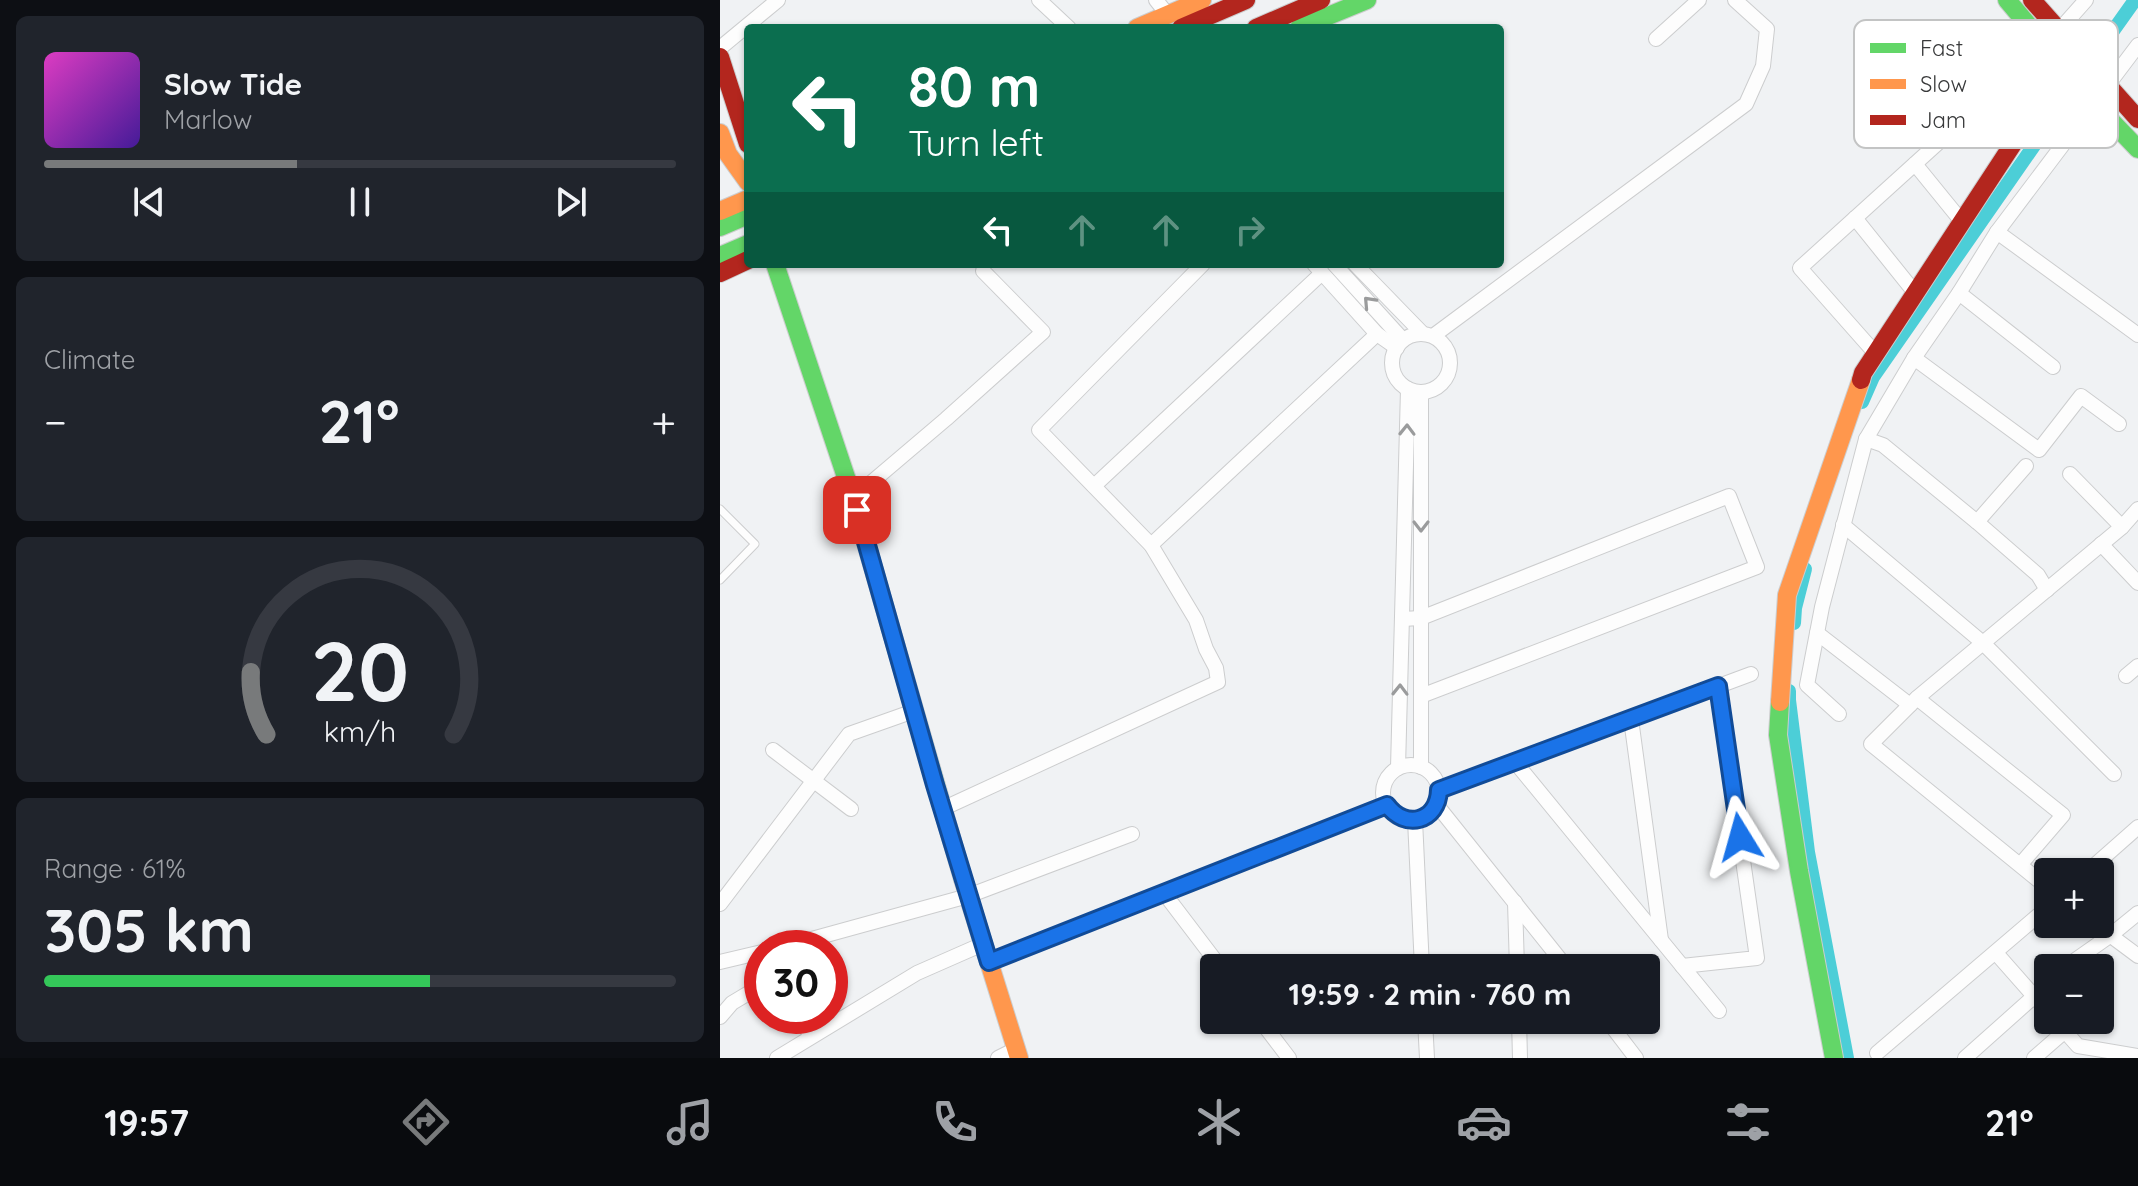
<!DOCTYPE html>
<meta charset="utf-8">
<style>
body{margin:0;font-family:Quicksand,sans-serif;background:#20242c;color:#f1f3f6;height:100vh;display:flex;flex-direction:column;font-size:30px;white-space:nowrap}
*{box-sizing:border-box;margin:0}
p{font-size:26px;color:#9ea1a6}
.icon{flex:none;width:44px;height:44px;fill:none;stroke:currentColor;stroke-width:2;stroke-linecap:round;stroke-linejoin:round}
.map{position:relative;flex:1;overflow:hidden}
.side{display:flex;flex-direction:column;gap:16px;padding:16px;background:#0d0f14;width:720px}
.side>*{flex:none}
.banner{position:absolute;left:24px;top:24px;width:760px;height:244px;border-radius:8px;box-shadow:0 2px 6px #0004;background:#0b6e4f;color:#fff;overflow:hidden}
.controls{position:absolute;left:1314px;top:858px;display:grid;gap:16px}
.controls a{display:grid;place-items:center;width:80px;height:80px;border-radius:8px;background:#171b24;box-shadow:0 2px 6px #0004;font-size:40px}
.speed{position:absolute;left:24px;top:930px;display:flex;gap:16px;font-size:40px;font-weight:700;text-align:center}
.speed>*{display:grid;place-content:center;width:104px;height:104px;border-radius:50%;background:#171b24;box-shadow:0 2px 6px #0004;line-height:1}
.speed .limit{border:12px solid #d22;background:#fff;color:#111}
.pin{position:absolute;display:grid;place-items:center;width:68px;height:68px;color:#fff;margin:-34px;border-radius:16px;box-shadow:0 4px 12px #0006}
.me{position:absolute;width:88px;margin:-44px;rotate:352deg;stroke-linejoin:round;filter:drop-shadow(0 0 6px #0008)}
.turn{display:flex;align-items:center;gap:28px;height:168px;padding:0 32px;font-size:36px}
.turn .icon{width:104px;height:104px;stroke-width:2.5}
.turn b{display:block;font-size:56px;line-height:68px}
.lanes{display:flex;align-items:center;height:76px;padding:0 32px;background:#0003;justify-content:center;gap:40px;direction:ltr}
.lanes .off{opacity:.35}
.big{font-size:60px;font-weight:800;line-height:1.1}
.side .widget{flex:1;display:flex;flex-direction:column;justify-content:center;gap:12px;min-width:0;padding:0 28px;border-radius:12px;background:#20242c}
.side .dial{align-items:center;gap:0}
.dial svg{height:208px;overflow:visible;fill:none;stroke:#363941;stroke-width:7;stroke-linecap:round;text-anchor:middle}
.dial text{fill:#f1f3f6;stroke:none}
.song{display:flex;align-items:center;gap:24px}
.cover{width:96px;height:96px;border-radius:12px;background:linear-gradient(135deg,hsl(310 70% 55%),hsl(260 70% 35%))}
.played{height:8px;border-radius:4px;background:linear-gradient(90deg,#787a7b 40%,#363941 40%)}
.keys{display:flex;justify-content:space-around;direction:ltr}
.heat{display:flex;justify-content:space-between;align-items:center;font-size:44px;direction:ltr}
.charge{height:12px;border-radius:6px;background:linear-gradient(90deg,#34c759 61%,#363941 0)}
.trip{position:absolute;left:480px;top:954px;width:460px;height:80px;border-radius:8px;background:#171b24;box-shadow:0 2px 6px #0004;font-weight:800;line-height:80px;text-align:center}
.tabs{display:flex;height:128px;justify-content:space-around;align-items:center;background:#090b0e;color:#9ea1a6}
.tabs .icon{width:56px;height:56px}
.tabs .selected{color:#787a7b}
.tabs b{font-size:36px;color:#f1f3f6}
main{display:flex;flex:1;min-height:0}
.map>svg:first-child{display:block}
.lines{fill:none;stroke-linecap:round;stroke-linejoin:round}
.canal{stroke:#4cced7;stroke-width:14}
.lane-casing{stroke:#cccdce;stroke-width:9}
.street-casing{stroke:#cccdce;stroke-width:16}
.fast-casing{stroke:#cccdce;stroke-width:20}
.slow-casing{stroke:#cccdce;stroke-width:20}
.jam-casing{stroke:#cccdce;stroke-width:20}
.lane{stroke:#fdfdfd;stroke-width:7}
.street{stroke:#fdfdfd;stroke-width:14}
.fast{stroke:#63d668;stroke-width:18}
.slow{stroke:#ff974d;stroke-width:18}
.jam{stroke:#b3261e;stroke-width:18}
.oneway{stroke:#9a9b9c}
.route-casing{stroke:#114b97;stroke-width:20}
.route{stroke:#1a73e8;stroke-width:14}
.key{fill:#fff;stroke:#c3c4c4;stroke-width:2}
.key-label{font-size:22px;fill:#38393a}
</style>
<main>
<section class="side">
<div class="widget">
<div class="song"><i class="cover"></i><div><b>Slow Tide</b><p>Marlow</p></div></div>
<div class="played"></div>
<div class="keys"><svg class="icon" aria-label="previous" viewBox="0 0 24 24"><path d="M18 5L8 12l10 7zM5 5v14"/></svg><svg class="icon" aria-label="pause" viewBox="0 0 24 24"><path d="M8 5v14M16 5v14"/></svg><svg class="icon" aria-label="next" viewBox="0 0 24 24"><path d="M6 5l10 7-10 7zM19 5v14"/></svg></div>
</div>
<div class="widget"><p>Climate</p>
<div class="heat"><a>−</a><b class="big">21°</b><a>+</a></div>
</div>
<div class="widget dial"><svg viewBox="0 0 100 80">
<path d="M14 69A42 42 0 1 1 86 69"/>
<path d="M14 69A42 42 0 0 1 8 45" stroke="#787a7b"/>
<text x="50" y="56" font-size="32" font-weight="700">20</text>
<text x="50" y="72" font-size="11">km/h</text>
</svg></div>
<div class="widget"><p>Range · 61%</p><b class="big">305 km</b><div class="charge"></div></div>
</section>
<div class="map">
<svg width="1418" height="1058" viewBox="0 0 1418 1058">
<rect width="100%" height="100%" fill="#f0f2f4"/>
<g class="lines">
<g class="canal">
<path d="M1373,59L1415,0"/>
<path d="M1142,402L1153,377L1354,88"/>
<path d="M1074,623L1075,608L1085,569"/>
<path d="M1069,691V700L1088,852L1127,1058"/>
</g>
<g class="lane-casing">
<path id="lane" d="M0,509L35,544L0,580"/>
</g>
<g class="street-casing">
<g id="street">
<path d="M319,0L349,28"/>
<path d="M436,0L447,14"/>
<path d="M936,39L979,0"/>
<path d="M0,48L58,0"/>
<path d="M1195,164L1243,223"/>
<path d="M1135,218L1196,294"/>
<path d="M1277,232L1418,335"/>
<path d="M594,264L657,334L677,348"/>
<path d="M614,264L683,340"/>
<path d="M635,264L703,334"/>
<path d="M1239,293L1333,367"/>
<circle cx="701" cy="363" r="29"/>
<path d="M713,336L1026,104L1043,66L1047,29L1015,0"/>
<path d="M1156,354L1080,268L1326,45L1366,0"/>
<path d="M1194,358L1319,450L1361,396L1399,424"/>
<path d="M1146,439L1163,445L1257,522L1318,575L1327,590"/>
<path d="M1350,474L1402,527"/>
<path d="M374,486L602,273"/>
<path d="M133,498L226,419L323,332L263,271"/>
<path d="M1257,522L1306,466"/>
<path d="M1123,525L1263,643L1394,774"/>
<path d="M1381,544L1418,583"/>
<path d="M431,545L657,334"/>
<path d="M682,619L701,618L1009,496L1037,567L701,696"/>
<path d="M1097,633L1190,705"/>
<path d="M1406,676L1418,666"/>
<path d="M1197,698L1402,527L1418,509"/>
<path d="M1119,714L1087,685L1102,607L1146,439L1194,358L1239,293L1277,232L1418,45"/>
<path d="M911,719L941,940"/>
<path d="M53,750L131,809"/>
<path d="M795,762L999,1011"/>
<circle cx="691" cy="793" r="28"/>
<path d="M701,767V392"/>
<path d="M678,768L688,389"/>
<path d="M719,790L1031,674"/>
<path d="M716,804L847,968"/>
<path d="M222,809L498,682L496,668L486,649L476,620L431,545L319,430L483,264"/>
<path d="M695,820L702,968"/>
<path d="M1300,865L1343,815L1197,698L1151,744L1328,888"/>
<path d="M1367,872L1418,827"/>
<path d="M444,893L501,968"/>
<path d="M795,902L797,968"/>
<path d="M0,904L129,734L194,711"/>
<path d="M1375,924L1418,956"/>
<path d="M59,948L248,896L412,834"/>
<path d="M1276,953L1328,1012"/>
<path d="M0,962L42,952"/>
<path d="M269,962L667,805"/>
<path d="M962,966L1037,958L998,686"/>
<path d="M1344,968L1391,935L1418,913"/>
<path d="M78,1016L91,1036"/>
<path d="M0,1017L12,1003L42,985"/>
<path d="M540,1020L569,1058"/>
<path d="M705,1020L707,1058"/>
<path d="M799,1020L800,1058"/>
<path d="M887,1020L916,1058"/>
<path d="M1335,1020L1358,1046L1418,1056"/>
<path d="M1157,1053L1328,907"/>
<path d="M57,1058L197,973L263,944"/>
<path d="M278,1058L296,1049"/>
<path d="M1245,1058L1328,984"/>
<path d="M1314,1058L1345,1031"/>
</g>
</g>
<g class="fast-casing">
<g id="fast">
<path d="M1287,0L1374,103L1418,149"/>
<path d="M579,28L647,0"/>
<path d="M0,227L28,215"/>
<path d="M0,256L28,244"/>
<path d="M55,264L133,498L243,879"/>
<path d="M1060,702L1058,735L1079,871L1114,1058"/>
</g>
</g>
<g class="slow-casing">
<g id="slow">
<path d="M417,28L482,0"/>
<path d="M0,133L8,154L28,182"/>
<path d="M0,211L28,199"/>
<path d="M1060,702L1067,595L1141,380"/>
<path d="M243,879L299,1058"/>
</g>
</g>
<g class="jam-casing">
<g id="jam">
<path d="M1312,0L1418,119"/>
<path d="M461,28L526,0"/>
<path d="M536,28L601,0"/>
<path d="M0,57L28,144"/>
<path d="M0,273L28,260"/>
<path d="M1141,380L1143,373L1344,66"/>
</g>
</g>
<use href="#lane" class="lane"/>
<use href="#street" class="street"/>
<use href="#fast" class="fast"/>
<use href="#slow" class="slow"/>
<use href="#jam" class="jam"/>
</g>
<defs><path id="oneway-chevron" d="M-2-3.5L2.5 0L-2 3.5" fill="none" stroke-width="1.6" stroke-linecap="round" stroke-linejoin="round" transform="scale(2)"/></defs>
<g class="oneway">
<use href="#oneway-chevron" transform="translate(649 302) rotate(-133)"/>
<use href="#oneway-chevron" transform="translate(687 430) rotate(-89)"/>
<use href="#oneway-chevron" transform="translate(701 526) rotate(90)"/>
<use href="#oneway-chevron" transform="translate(680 690) rotate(-89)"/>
</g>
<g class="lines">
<g class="route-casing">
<path id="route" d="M137,510L215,785L269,962L667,805C685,830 718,822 719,790L998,686L1020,837"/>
</g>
<use href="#route" class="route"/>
</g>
<rect x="1134" y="20" width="264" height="128" rx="12" class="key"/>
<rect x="1150" y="43" width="36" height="10" fill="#63d668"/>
<rect x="1150" y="79" width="36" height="10" fill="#ff974d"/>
<rect x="1150" y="115" width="36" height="10" fill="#b3261e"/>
<g class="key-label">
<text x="1200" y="56">Fast</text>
<text x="1200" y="92">Slow</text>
<text x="1200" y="128">Jam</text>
</g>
</svg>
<div class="controls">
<a>+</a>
<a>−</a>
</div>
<div class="speed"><div class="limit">30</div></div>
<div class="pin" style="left:137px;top:510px;background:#d93025"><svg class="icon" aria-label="arrive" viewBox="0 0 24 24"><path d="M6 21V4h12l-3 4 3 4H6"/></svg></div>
<svg class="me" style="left:1020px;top:837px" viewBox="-20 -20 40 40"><path d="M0-17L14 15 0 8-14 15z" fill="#1a73e8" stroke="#fff" stroke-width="4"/></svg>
<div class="trip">19:59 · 2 min · 760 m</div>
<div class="banner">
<div class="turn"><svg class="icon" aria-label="left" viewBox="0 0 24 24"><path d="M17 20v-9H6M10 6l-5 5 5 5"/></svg><div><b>80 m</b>Turn left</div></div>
<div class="lanes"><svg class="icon" aria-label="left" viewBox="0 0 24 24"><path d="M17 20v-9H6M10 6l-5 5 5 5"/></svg><svg class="icon off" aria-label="ahead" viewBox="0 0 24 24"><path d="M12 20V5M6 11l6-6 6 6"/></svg><svg class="icon off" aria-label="ahead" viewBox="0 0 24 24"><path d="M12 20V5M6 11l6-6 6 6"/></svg><svg class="icon off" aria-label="right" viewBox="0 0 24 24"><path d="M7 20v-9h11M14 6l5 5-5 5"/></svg></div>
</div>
</div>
</main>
<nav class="tabs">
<b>19:57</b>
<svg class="icon selected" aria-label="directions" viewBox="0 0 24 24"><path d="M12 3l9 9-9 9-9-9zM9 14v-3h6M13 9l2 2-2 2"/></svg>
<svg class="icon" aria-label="music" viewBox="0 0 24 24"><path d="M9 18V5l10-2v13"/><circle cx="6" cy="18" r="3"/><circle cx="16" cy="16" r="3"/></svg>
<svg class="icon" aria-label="phone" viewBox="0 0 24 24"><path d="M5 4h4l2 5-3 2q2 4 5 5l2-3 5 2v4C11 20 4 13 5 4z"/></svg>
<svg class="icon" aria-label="climate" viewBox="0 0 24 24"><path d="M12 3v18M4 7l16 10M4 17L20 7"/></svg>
<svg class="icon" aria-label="car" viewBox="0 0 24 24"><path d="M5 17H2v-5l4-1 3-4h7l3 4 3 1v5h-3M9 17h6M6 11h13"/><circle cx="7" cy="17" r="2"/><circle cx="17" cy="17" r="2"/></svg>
<svg class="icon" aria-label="filters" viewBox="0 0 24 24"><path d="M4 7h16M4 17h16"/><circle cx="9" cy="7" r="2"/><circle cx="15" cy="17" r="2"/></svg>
<b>21°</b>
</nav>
